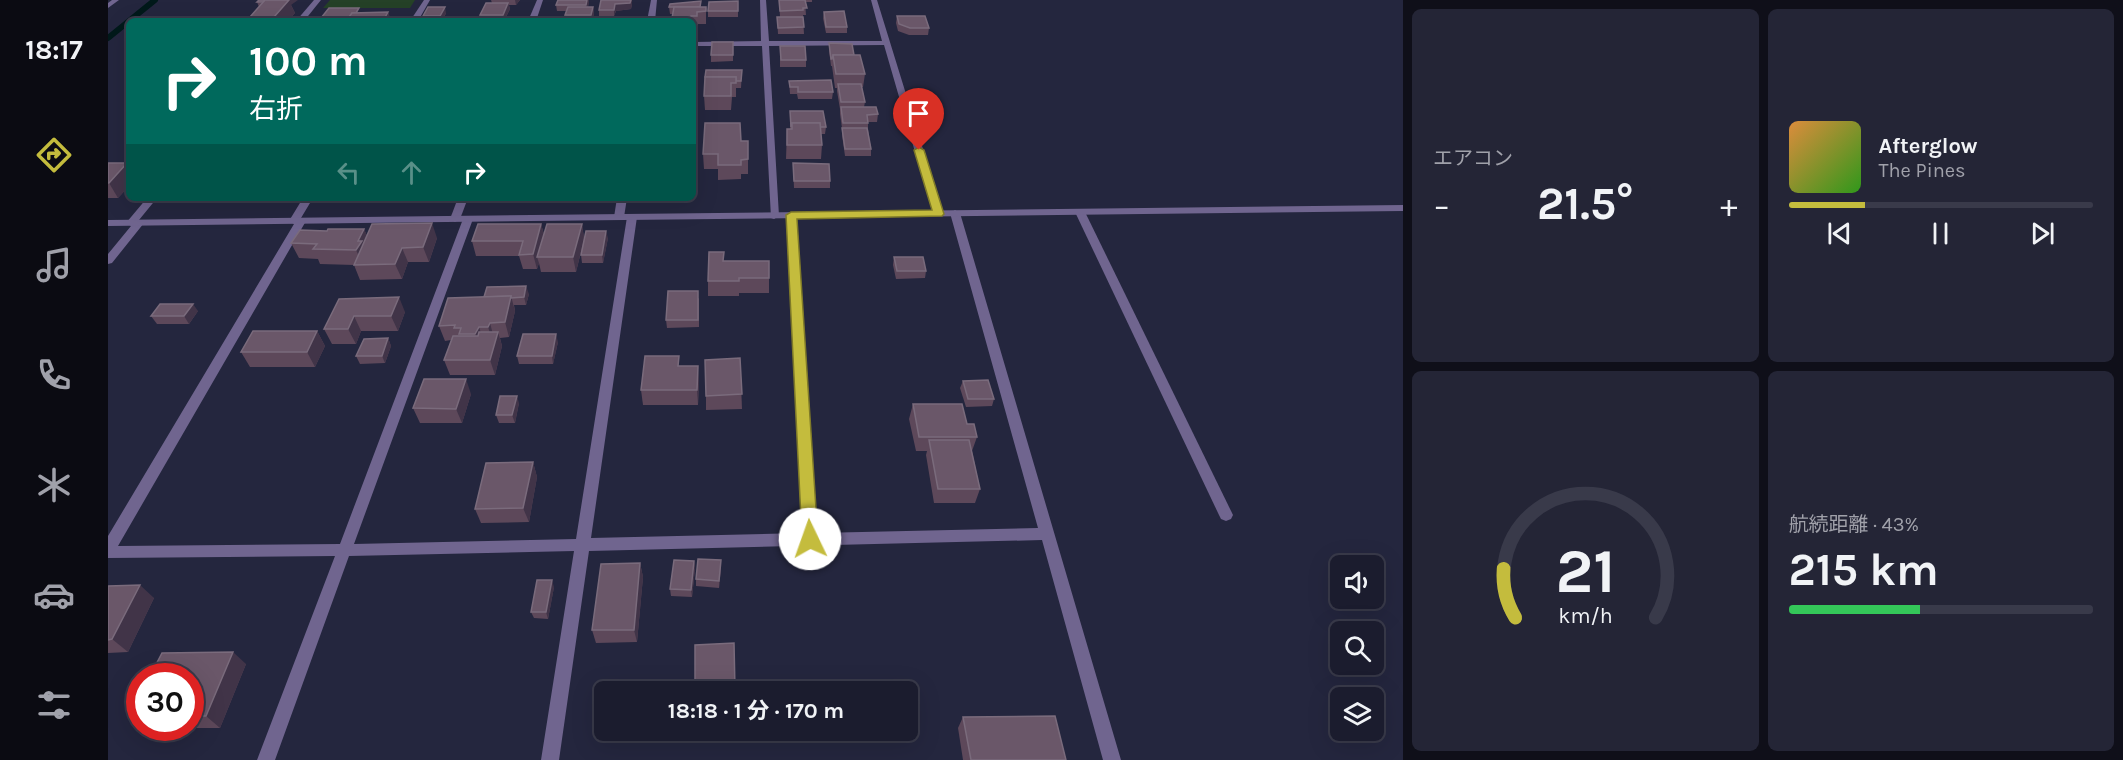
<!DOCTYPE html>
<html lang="ja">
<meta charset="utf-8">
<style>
body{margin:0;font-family:Karla,"Noto Sans JP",sans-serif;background:#242536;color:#f1f3f6;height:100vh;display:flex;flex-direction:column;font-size:22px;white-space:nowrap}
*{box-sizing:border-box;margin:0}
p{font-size:20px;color:#a0a1aa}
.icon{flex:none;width:33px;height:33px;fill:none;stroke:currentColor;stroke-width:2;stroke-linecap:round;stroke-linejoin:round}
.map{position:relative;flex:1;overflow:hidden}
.panel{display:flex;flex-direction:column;gap:9px;padding:9px;background:#0f0f19;width:720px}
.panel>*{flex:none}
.hud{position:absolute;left:18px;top:18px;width:570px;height:183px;border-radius:9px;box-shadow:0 6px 24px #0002,0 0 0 2px #393a4a;background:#00695c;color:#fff;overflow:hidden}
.tools{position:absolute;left:1222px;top:555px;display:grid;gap:12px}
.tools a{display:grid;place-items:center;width:54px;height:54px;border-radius:9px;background:#1b1c2e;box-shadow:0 6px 24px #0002,0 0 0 2px #393a4a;font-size:30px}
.speed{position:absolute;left:18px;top:663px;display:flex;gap:12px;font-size:30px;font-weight:700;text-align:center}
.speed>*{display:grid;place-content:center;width:78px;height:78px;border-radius:50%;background:#1b1c2e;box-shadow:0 6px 24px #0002,0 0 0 2px #393a4a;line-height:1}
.speed .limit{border:9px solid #d22;background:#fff;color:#111}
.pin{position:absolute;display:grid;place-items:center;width:51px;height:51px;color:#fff;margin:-62px -26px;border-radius:50% 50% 50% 0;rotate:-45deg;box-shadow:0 0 6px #0007}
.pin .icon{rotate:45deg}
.me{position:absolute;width:66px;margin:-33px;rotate:357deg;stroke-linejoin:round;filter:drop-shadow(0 0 4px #0008)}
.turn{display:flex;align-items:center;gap:21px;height:126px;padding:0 24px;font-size:27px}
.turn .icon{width:78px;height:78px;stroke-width:2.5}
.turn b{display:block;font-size:42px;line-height:51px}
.lanes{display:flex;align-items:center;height:57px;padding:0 24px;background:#0003;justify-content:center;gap:30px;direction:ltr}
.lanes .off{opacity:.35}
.big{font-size:45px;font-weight:700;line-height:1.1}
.panel .tile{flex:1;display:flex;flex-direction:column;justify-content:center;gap:9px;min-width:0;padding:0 21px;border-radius:9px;background:#242536}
.panel .dial{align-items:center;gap:0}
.dial svg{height:156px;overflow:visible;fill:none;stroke:#393a4a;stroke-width:7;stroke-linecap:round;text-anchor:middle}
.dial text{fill:#f1f3f6;stroke:none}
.song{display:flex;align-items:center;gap:18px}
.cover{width:72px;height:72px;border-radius:9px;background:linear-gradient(135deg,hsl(30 70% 55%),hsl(110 70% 35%))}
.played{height:6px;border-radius:3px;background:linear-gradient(90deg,#c4bc3d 25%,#393a4a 25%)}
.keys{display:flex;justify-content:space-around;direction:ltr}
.heat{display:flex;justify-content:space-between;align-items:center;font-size:33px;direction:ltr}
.charge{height:9px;border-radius:4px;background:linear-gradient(90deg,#34c759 43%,#393a4a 0)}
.panel .tiles{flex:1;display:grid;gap:9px;grid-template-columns:repeat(2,1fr)}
.trip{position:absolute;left:486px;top:681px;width:324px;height:60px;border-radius:9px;background:#1b1c2e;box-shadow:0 6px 24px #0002,0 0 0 2px #393a4a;font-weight:700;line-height:60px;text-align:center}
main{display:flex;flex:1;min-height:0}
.tab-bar{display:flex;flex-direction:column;width:108px;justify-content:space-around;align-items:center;background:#0b0b12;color:#a0a1aa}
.tab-bar .icon{width:42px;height:42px}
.tab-bar .selected{color:#c4bc3d}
.tab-bar b{font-size:27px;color:#f1f3f6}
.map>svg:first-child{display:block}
.green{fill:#254127}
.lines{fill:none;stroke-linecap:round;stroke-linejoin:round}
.stream{stroke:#00191a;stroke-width:6}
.service{fill:#70658f;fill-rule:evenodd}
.minor{fill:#70658f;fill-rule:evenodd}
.tertiary{fill:#70658f;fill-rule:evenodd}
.wall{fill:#5d485a}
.shaded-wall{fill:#413448}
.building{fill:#6a5769;stroke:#7a6b7c;stroke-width:1.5}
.route{fill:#c4bc3d;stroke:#7f7a28;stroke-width:1.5}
</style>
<main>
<nav class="tab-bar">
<b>18:17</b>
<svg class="icon selected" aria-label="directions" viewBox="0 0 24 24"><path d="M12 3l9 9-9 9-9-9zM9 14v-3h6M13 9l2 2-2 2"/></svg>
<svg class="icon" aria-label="music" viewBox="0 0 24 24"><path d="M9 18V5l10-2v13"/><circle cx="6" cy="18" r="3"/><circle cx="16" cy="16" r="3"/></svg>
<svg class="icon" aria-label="phone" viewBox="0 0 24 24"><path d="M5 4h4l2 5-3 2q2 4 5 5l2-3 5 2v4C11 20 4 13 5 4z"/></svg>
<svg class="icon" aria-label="climate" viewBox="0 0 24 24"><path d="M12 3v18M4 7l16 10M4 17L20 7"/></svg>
<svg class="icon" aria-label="car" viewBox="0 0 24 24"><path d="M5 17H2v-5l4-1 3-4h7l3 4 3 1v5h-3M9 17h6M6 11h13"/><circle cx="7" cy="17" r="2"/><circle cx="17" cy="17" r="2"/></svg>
<svg class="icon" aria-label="filters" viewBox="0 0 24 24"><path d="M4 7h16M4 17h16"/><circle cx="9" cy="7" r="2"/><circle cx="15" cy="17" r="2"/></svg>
</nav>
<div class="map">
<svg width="1295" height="760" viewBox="0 0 1295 760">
<rect width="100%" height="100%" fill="#24263e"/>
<path class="green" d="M222,0H307L302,8H215Z"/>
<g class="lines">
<path class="stream" d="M0,38L47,0"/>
<path class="service" d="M972,209L977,212L1125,515L1123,519L1118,521L1113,519L1111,515L967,212Z"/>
<g class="minor">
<path d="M206,0H213L196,21H188Z"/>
<path d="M316,0H322L310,21H302Z"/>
<path d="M429,0H435L428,21H420Z"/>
<path d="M543,0H549L547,21H539Z"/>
<path d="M652,0H658L661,41H774L763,0H769L835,214L833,216H827L825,214L776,45L661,46L671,216L666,219L663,218L654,46H585V42L653,41Z"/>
<path d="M39,198H49L31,220L36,223L4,263L0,264V254L23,226L18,223Z"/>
<path d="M195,198H205L193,218L198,221L10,546L232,544L355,219L360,216L365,219L246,544L468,539L519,217L524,214L529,217L483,538L695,533L678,215L683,212L688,215L709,533L930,528L842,213L847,210L852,213L1013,760H995L934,540L481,551L451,760H433L466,551L241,556L167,760H149L227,556L0,558V536L186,224L181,221Z"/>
<path d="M350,198H360L352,219L347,222L342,219Z"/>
<path d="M509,198H519L516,217L511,220L506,217Z"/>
</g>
<g class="tertiary">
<path d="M4,0H11L0,8V3Z"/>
<path d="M1295,205V211L0,226V220Z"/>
</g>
</g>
<g class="wall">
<path d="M383,0H412L408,5H401L402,9L396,21H356L373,19L372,15L384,3Z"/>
<path d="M450,0H481L480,7H485L486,14L484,21H437L458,18L457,15L458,11H449L448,5Z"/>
<path d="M493,0H524V4L523,9L508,11L506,16H491V10Z"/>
<path d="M671,0H704V2H697L698,15H695V17L696,34H670L669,17H672Z"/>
<path d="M630,1V17H600V11Z"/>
<path d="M149,2L183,5L187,13L180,21H143L142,17L151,7Z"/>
<path d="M561,7H598V24H590V29H585V21H558L564,18L565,14H562Z"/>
<path d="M280,12L283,21H214L213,18L253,13Z"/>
<path d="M716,12L739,27V33H718L715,18Z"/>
<path d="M338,13L335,20H355V21H316L315,16Z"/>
<path d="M789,16L821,28L820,35H801L790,31L788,23Z"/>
<path d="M625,42V61L603,62V55Z"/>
<path d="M721,43L746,55L757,74L755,87H754L757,102L756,107L770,114L769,122H760V129L763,149V156H737L734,135V128L732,114V109L729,91V88H727L724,66H723L721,50Z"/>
<path d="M672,52L698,60V67H672Z"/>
<path d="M634,70L633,88H628V97H624L623,110H597L596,96Z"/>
<path d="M681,81L725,92L724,99H690L689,94H682Z"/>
<path d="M682,111L718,127L717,134H713L714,145L713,159H678L679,129H682Z"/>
<path d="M585,124H589L590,138L588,159H585Z"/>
<path d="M633,141H640V174H633V179L610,180V169H596L595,154Z"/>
<path d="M0,163H19L21,166V186L10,198H0Z"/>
<path d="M685,163L722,181V188H686Z"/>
<path d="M433,224L436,234L474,224L476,238H500L495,263H474L473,255V252L468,272H433L431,263L429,269H415L411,256H368L364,241Z"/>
<path d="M256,229L259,236L329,238L321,262H300L294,279L252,280L246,265L212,264L210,259L191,258L183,243Z"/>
<path d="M786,257L818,271L817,278L788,279L785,265Z"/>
<path d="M616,261L661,278V293H631V296H600V281Z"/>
<path d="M421,294L418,305H406L407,311L401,337L392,338L394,346L387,375H342L336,360L343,340L337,341L331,326L376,297Z"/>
<path d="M591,298V327L559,328L558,320Z"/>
<path d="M231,299L297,312L290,331H253L248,344H224L216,329Z"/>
<path d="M90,311L81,324H49L43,316Z"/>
<path d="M209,331L217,346L207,367H142L133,352Z"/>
<path d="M280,338L283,346L277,363L252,364L248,356Z"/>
<path d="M450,342L445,364H411L409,356Z"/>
<path d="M632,358L634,409L598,410V396Z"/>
<path d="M572,366L591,381L590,405H535L533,390Z"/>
<path d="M855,381L886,399L884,406L858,407L852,388Z"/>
<path d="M363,394L354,423H312L305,408Z"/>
<path d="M411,403L407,423H391L388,415Z"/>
<path d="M805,404L859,424L869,437L864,451L872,489L867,503H826L818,455L819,451H808L801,419Z"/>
<path d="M425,462L429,477L421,522L373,523L367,509Z"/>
<path d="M613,560V567L611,588L588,586V579Z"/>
<path d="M586,561L587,568L584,597L563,596L562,589Z"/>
<path d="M532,563L535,577L529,642L488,643L484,630Z"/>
<path d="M0,586L46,598L20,652L0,653Z"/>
<path d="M446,587L440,619L426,618L423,612Z"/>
<path d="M626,643L627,692H587Z"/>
<path d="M138,664L112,728H38H82V676Z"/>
<path d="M32,698V723L22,717Z"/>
<path d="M855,717L958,760H855L850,728Z"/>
</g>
<g class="shaded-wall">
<path d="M177,0H190L183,5L187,13L180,21H168L166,17Z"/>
<path d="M407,0H412L408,5Z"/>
<path d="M479,0H481V3L479,11L478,5Z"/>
<path d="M524,0V4L523,9L508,11L506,16V10L507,4Z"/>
<path d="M400,3L402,9L396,21L395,15Z"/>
<path d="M337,7L338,13L334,21H333L332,16Z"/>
<path d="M485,7L486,14L484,21L483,15Z"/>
<path d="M280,12L283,21H275Z"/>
<path d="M589,124L590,138L588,159V144Z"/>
<path d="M19,163L21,166V186L10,198L1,183Z"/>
<path d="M324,223L329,238L321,262L315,247Z"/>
<path d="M433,224L437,238L429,257L431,263L429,269L425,254Z"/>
<path d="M474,224L476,239L468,272L465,257Z"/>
<path d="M256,229L263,244L255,265L248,250L250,241Z"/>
<path d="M498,231L500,238L495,263L494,255Z"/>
<path d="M294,248L300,262L294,279L287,264Z"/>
<path d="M418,286L421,294L418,305L416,297Z"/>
<path d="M403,296L407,311L401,337L397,322Z"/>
<path d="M291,297L297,312L290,331L283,316Z"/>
<path d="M85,304L90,311L81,324L76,316Z"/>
<path d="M246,316L253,331L248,344L240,329Z"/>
<path d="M382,323L386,338L385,342L380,327Z"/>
<path d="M371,327L376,342L373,349L367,334Z"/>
<path d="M209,331L217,346L207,367L199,352Z"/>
<path d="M390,332L394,346L387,375L382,360Z"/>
<path d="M448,334L450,342L445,364L444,356Z"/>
<path d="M280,338L283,346L277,363L274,356Z"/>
<path d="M590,366L591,381L590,405L589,390Z"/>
<path d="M358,379L363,394L354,423L348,409Z"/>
<path d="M409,396L411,403L407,423L404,415Z"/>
<path d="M425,462L429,477L421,522L415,508Z"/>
<path d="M613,560V567L611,588V581Z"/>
<path d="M586,561L587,568L584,597L583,590Z"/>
<path d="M532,563L535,577L529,642L526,630Z"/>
<path d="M444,580L446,587L440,619L438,612Z"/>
<path d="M32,585L46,598L20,652L4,639Z"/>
<path d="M125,652L138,664L112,728L98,716Z"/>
</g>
<g class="building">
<path d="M151,0H177H157L156,2H149Z"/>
<path d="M157,0H181L166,17H142Z"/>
<path d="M450,0H479L478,5H448Z"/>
<path d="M493,0H523L522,3L507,4L506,10H491Z"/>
<path d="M671,0H697L699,8H695V10L672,11Z"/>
<path d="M593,1L592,7H561L562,4Z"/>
<path d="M630,1V11H600L601,2Z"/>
<path d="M378,3H400L395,15H372Z"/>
<path d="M320,7H337L332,16H315Z"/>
<path d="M460,7H485L483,15H457Z"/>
<path d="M566,7H598V11L589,12V16H583V21H558L559,18H564Z"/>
<path d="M221,8H251L248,13H244L241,18H213Z"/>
<path d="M736,11L739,27H718L716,12Z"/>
<path d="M280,12L275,21H278H238L244,13Z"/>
<path d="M789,16H817L821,28H802L791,24Z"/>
<path d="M669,17H695L696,27L670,28Z"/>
<path d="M461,18L460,21H437L438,19Z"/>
<path d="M357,19H388L387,21H356Z"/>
<path d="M327,20H355L354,21H327Z"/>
<path d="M604,42H625V55H603Z"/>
<path d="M721,43L744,44L746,55H725L724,59H723Z"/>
<path d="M672,46H697L698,60H673Z"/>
<path d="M725,55H752L757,74H728Z"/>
<path d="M598,70H634L633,81H628V77H597Z"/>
<path d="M597,77H628V83H623V96H596Z"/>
<path d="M723,80L725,92H690V87H682L681,81Z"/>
<path d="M730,84H753L757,102H733Z"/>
<path d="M733,107H768L770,114L759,115L760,123H735Z"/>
<path d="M682,111H715L718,127H712V123H684L683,127Z"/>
<path d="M597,123H632L633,141H640V159L633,160V165H610V154H595Z"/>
<path d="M684,123H712L714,145H679V129H684Z"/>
<path d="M585,124H589L588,144H585Z"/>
<path d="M734,128H759L763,149H737Z"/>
<path d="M0,163H19L1,183H0Z"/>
<path d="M685,163L721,164L722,181H686Z"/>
<path d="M324,223L315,247L294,248L287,264L246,265L264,224Z"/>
<path d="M370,224H433L425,254L411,255L415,241H364Z"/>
<path d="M439,224H474L465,257H429Z"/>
<path d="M220,229H256L250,241H254L248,250L205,249L209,244L183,243L192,230L219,231Z"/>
<path d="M478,231H498L494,255H473Z"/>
<path d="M601,252H616L615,261H661V278H631V281H600Z"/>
<path d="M786,257H815L818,271H789Z"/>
<path d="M418,286L416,297L403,298V296L376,297L379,287Z"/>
<path d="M560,291H590V320H558Z"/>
<path d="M403,296L397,322L382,323L380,327H371L367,334H351L353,328H346L347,325L331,326L340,298Z"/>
<path d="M291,297L283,316H246L240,329H216L231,299Z"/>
<path d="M52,304H85L76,316H43Z"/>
<path d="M145,331H209L199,352H133Z"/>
<path d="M371,332H390L382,360H336L345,336H370Z"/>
<path d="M415,334H448L444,356H409Z"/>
<path d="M280,338L274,356H248L256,339Z"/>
<path d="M537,356H571L570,366H590L589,390H533Z"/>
<path d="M632,358L634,394L598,396L597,360Z"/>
<path d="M316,379H358L348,409L305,408Z"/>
<path d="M880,380L886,399H860L855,381Z"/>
<path d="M392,396H409L404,415H388Z"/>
<path d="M805,404H854L859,424H866L869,437H811Z"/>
<path d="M821,440H861L872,489H830Z"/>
<path d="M425,462L415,508L367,509L378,463Z"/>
<path d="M590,559L613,560L611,581L588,579Z"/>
<path d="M566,560L586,561L583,590L562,589Z"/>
<path d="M532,563L526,630H484L493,564Z"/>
<path d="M429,580H444L438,612H423Z"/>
<path d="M32,585L4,639L0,640V586Z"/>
<path d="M626,643L627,689L587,692V645Z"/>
<path d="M125,652L98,716H82V676H42L54,653Z"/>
<path d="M32,698V717H22Z"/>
<path d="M947,716L958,760H863L855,717Z"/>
</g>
<path class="route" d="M811,147L816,150L836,214L834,216L689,219L710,539L708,544L702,546L697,544L694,539L678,215L683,212L824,210L806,150Z"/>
</svg>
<div class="tools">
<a><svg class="icon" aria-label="sound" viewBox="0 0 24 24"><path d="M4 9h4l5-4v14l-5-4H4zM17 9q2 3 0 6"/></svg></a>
<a><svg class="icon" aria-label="search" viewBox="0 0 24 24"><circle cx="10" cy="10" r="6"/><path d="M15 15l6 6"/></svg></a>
<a><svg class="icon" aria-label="layers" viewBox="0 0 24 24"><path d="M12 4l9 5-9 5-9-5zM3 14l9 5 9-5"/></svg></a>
</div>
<div class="speed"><div class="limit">30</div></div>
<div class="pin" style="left:811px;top:150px;background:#d93025"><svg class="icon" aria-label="arrive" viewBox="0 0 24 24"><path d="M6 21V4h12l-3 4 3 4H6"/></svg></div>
<svg class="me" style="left:702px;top:539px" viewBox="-20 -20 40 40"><circle r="19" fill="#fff"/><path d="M0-13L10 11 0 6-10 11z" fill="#c4bc3d"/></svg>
<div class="trip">18:18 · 1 分 · 170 m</div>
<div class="hud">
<div class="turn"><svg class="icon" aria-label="right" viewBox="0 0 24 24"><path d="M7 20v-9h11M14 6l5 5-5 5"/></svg><div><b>100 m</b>右折</div></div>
<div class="lanes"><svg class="icon off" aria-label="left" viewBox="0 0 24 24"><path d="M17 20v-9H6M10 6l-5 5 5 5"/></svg><svg class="icon off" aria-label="ahead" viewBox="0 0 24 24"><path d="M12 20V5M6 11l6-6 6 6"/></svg><svg class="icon" aria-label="right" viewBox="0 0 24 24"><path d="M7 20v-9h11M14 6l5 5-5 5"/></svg></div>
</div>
</div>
<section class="panel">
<div class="tiles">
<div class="tile"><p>エアコン</p>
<div class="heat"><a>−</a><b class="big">21.5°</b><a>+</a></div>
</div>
<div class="tile">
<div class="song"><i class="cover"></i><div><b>Afterglow</b><p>The Pines</p></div></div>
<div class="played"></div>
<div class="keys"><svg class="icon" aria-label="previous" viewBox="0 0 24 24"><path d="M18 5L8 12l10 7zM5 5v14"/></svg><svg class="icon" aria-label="pause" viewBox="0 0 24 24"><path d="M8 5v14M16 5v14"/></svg><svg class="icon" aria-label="next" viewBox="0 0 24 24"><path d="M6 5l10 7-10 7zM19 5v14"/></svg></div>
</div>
<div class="tile dial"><svg viewBox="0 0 100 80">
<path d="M14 69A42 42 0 1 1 86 69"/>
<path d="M14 69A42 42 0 0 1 8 44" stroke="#c4bc3d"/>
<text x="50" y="56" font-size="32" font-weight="700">21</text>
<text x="50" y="72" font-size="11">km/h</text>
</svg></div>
<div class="tile"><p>航続距離 · 43%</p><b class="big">215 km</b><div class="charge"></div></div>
</div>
</section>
</main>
